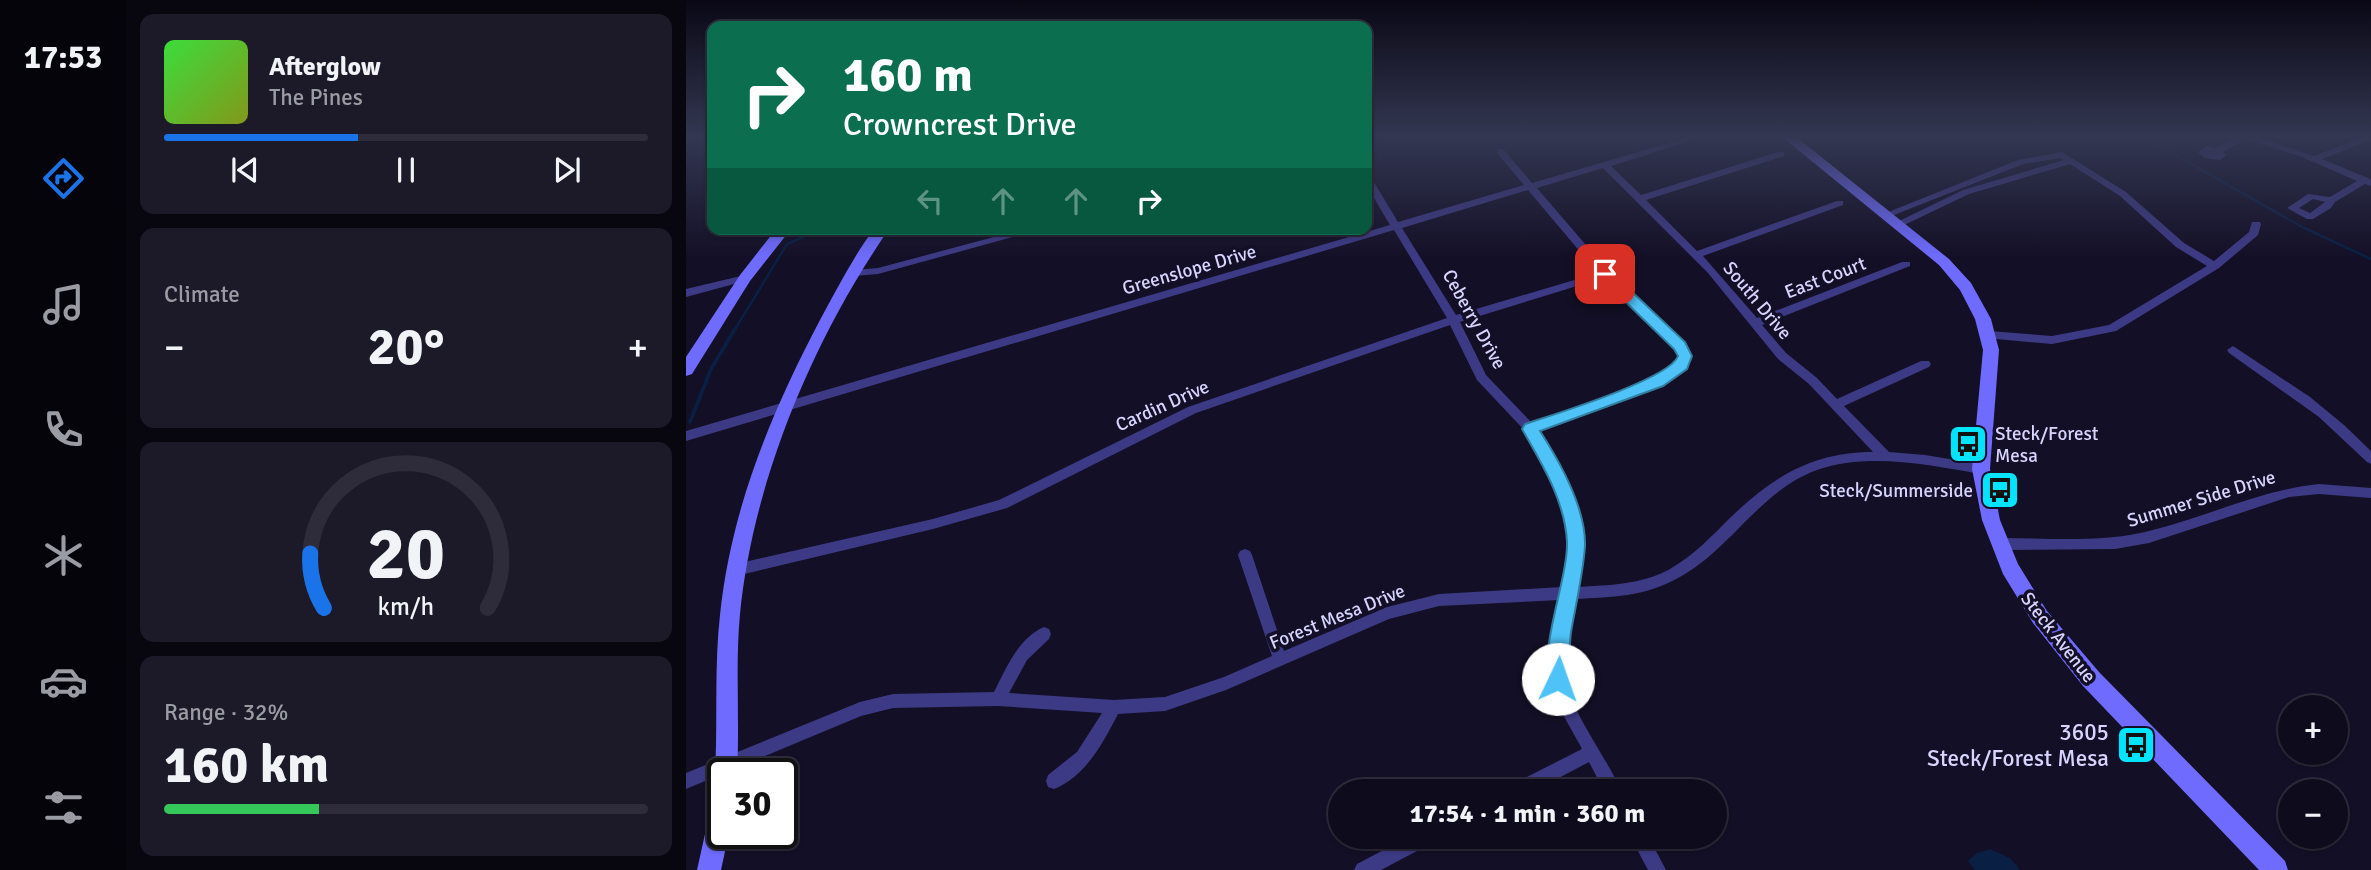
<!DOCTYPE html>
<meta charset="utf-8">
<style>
body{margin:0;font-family:Signika,sans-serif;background:#1c1929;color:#f1f3f6;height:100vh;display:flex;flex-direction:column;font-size:26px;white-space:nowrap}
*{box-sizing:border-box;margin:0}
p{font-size:23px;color:#9b9ba3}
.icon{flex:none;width:38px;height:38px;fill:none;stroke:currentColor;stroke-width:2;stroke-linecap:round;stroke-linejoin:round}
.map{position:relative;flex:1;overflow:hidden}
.drawer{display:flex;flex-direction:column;gap:14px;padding:14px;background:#08060f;width:560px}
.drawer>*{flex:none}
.hud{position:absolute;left:21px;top:21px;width:665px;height:214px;border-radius:14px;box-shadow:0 2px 5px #0004,0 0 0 2px #2e2b3b;background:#0b6e4f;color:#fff;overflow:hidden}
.buttons{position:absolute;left:1592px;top:695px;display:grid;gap:14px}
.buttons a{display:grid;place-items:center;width:70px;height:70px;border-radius:50%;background:#0e0b1c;box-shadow:0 2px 5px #0004,0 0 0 2px #2e2b3b;font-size:35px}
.speed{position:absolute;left:21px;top:758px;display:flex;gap:14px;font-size:35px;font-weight:700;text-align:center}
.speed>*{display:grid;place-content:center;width:91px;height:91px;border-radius:50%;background:#0e0b1c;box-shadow:0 2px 5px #0004,0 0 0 2px #2e2b3b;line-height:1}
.speed .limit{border:4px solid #111;border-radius:10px;background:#fff;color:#111}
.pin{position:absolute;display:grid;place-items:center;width:60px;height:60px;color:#fff;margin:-30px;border-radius:14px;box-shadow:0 4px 10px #0006}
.me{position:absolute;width:77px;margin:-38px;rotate:3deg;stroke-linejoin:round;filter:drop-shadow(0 0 5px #0008)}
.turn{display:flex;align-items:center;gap:24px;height:147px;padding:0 21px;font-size:32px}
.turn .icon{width:91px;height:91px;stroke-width:2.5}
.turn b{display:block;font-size:49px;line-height:60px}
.lanes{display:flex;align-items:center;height:66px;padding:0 21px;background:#0003;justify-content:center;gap:35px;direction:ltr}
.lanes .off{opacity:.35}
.big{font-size:52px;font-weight:700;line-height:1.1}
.drawer .widget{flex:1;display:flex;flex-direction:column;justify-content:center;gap:10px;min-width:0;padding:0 24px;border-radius:14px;background:#1c1929}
.drawer .dial{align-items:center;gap:0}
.dial svg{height:182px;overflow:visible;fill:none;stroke:#2e2b3b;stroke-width:7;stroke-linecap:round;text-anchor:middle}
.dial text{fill:#f1f3f6;stroke:none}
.song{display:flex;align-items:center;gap:21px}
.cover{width:84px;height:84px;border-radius:10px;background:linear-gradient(135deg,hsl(120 70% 55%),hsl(70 70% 35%))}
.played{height:7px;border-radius:4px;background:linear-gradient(90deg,#1a73e8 40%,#2e2b3b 40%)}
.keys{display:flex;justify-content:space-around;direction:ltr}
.heat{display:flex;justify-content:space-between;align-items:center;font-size:38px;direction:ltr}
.charge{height:10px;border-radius:5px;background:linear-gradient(90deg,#34c759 32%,#2e2b3b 0)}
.trip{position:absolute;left:642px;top:779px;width:399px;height:70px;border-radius:35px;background:#0e0b1c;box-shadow:0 2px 5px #0004,0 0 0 2px #2e2b3b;font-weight:700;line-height:70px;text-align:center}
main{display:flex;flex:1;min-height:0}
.menu{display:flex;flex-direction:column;width:126px;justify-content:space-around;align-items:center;background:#06040b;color:#9b9ba3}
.menu .icon{width:49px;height:49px}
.menu .current{color:#1a73e8}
.menu b{font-size:32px;color:#f1f3f6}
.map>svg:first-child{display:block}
.water{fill:#0a1f44}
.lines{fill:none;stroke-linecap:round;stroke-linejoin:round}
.stream-far1{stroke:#0a1f44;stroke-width:2.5}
.stream{stroke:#0a1f44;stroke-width:3.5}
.street{fill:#3d3a85;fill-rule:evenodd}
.secondary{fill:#6f6bff;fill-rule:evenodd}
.route{fill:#4fc3f7;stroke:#337fa1;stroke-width:2}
.labels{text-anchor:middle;stroke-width:7;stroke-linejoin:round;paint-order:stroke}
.street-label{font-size:19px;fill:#d9d4ff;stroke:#130f26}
.poi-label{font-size:19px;fill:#d9d4ff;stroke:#130f26;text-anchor:start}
.near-poi-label{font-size:23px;fill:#d9d4ff;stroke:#130f26;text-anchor:end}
</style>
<main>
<nav class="menu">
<b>17:53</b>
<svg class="icon current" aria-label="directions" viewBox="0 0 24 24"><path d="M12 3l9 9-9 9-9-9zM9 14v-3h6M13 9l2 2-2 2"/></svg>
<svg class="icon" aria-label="music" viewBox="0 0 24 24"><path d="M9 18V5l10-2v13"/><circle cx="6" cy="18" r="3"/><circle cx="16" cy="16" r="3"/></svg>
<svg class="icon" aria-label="phone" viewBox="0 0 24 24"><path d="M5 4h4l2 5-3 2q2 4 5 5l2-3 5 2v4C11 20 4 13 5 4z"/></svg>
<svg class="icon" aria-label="climate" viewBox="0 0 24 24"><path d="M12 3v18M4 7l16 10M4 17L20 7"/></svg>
<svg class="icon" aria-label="car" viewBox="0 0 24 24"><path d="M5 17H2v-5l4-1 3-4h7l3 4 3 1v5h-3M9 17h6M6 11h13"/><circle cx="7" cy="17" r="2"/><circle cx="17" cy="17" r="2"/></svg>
<svg class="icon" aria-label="filters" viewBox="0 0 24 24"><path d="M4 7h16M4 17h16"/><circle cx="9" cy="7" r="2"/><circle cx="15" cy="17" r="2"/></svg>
</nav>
<section class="drawer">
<div class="widget">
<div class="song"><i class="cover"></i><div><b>Afterglow</b><p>The Pines</p></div></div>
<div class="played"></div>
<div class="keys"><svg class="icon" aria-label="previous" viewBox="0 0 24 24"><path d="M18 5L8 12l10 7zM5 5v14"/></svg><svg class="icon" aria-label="pause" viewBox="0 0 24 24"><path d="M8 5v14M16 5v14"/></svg><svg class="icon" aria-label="next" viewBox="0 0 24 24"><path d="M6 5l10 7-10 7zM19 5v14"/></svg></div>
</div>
<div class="widget"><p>Climate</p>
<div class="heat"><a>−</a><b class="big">20°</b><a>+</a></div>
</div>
<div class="widget dial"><svg viewBox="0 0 100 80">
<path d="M14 69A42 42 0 1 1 86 69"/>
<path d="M14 69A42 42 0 0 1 8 45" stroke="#1a73e8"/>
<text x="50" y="56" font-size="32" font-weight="700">20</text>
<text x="50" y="72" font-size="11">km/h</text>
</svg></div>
<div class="widget"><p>Range · 32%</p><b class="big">160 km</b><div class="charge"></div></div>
</section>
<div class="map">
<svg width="1685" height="870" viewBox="0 0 1685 870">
<rect width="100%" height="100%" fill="#130f26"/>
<path class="water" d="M1304,849L1324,858L1334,870H1289L1282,861L1291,853Z"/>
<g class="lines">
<g class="stream-far1">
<path d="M1456,136L1616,227L1685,259"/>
<path d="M48,331L101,244L135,229"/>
</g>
<path class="stream" d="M4,422L25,369L49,329"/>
<g class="street">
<path d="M1007,136H1020L925,166L955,195L1092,152H1098V156L960,200L1011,251L1151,201H1157V205L1017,256L1071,318L1216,262H1224V266L1076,325L1100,353L1131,378L1151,399L1235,361H1243L1245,364L1243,367L1158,406L1203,452L1239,455L1299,465L1301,469L1299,473L1295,474C1243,465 1182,452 1131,470C1073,491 1045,550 992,578C958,597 926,597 889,599C885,624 875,654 880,680C886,714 921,757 935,791H918L903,762L848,791H823L825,785L896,749C885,727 867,703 865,678C862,652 870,625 874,600L753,606L703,619L540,690L479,711L432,714C417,743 400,776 368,789L362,787L360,781L362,775L391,752L416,713L312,706L207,708L175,716L0,789V773L174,702L207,694L308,692C320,669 332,638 358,627L363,629L365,634L363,639L341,660L323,693L428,700L479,697L538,677L586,656L552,555L554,551L559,549L564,551L566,555L598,651L701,607L753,594L876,587L883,546L881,521L873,494L859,464L840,432L791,380L764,325L510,413L321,508L247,529L50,576L45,574L43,570L45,566L50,564L247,519L313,500L502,407L761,318L708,230L0,441V431L704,225L681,186V176L686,179L712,222L838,185L811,153V149H817L846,183ZM917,168L1022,273L1092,359L1123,384L1187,452C1128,452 1087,476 1045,517C1026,536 1008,555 984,569C955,585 923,585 890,587C893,573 897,557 896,543C895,502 873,465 852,431L975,385L1000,368L1005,356L998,343L923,272L851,188ZM842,190L912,273L770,315L716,228ZM917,278L990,348L993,356C985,380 874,413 846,423L800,375L774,322Z"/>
<path d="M1552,136H1569L1628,156L1680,136H1685V140L1636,159L1682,178L1685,180V186L1679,184L1649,202L1645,208L1627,219H1621L1601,208L1622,194L1644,197L1671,181L1616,157L1560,139L1537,152L1540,155L1534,160L1519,158L1512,152L1521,146L1530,148ZM1627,199L1639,202L1624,213L1613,208Z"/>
<path d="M1376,152L1440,192L1498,243L1528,261L1563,232L1566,222H1574L1575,224L1572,235L1533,268L1430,331L1366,344L1299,338L1297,335L1299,332L1303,331L1366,336L1423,325L1521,266L1490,247L1434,196L1384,164L1283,194L1216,226L1212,227L1207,224L1277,190L1378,160L1374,158L1337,164L1203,217H1197L1195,215L1332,160Z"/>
<path d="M338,229H356L192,274L168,276L163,273L168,270L192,268Z"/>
<path d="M59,275L63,276L64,278L63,280L0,297V289Z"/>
<path d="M1547,346L1624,397L1658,425L1685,451V464L1681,462L1633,417L1543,353L1541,350Z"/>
<path d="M1633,484L1685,488V498L1633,494L1603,497L1463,543L1429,549L1314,550L1309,548L1307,544L1309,540L1314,538C1363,538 1416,543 1463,531C1521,517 1574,490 1633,484Z"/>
<path d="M724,836H750L748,842L695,870H668L671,864Z"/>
<path d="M944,836H962L980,870H962Z"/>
</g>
<g class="secondary">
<path d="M1095,136H1109L1263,259L1285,283L1305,319L1313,350L1304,469L1314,520L1332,564L1361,611L1413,672L1599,861L1602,870H1573L1397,686L1347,623L1317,574L1296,520L1286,469L1297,350L1289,319L1274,290L1253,265Z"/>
<path d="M90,229H105L64,281L6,374L0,376V357L54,275Z"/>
<path d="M188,229H203C127,339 67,481 54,614C49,667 54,720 51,774H37V784L32,782L29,774C32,721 28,668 34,615C45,509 85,413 134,320C151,289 167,257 188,229Z"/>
<path d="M37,795V833H43L35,870H11L25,807L29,799Z"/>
</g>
</g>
<linearGradient id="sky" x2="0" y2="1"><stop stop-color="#0a0815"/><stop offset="0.53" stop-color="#333752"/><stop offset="1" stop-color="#333752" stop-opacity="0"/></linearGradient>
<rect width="1685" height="258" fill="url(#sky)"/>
<path class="route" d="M919,270L924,271L999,342L1006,356L1001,369L977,386L854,431C874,462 900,509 899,546C897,574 890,604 885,632C883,646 884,674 879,685L872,688L865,685C851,652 882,580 881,542C879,501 856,464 836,429L839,424C866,415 984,379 992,356L988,349L914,277V271Z"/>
<defs>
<g id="bus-square" transform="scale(2.0125)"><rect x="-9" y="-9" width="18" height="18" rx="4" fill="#00e5ff" stroke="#130f26"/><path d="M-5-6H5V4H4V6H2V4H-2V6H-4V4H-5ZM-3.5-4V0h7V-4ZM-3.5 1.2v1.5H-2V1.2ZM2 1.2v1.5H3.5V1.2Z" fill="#111"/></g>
</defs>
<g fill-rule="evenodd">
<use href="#bus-square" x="1282" y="444"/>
<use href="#bus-square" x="1314" y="490"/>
<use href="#bus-square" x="1450" y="745"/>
</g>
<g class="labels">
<g class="street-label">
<text transform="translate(503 269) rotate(-16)" y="7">Greenslope Drive</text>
<text transform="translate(1139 277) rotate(-21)" y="7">East Court</text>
<text transform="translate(1072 300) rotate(50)" y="7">South Drive</text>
<text transform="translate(789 319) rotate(61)" y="7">Ceberry Drive</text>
<text transform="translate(476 405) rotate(-24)" y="7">Cardin Drive</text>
<text transform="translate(1515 498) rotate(-17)" y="7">Summer Side Drive</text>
<text transform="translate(651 616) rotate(-22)" y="7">Forest Mesa Drive</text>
<text transform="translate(1373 637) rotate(52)" y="7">Steck Avenue</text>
</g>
<g class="poi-label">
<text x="1309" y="440">Steck/Forest<tspan x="1309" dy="22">Mesa</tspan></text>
<text x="1287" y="497" text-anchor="end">Steck/Summerside</text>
</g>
<g class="near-poi-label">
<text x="1423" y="740">3605<tspan x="1423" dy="26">Steck/Forest Mesa</tspan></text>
</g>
</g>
</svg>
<div class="buttons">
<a>+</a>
<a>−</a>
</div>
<div class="speed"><div class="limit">30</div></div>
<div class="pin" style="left:919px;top:274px;background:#d93025"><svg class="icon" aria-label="arrive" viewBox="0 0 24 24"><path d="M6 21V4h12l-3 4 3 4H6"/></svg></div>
<svg class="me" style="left:872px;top:679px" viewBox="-20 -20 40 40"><circle r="19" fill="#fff"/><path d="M0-13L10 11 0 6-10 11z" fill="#4fc3f7"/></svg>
<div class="trip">17:54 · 1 min · 360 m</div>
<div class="hud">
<div class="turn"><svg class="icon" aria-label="right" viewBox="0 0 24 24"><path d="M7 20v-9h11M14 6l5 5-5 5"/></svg><div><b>160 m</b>Crowncrest Drive</div></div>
<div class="lanes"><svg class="icon off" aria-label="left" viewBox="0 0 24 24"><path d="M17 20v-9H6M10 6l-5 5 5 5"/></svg><svg class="icon off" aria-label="ahead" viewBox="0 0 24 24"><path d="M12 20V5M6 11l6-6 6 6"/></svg><svg class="icon off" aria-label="ahead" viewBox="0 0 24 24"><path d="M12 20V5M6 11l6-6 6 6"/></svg><svg class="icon" aria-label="right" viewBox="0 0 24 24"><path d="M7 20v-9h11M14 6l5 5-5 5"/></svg></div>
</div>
</div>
</main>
